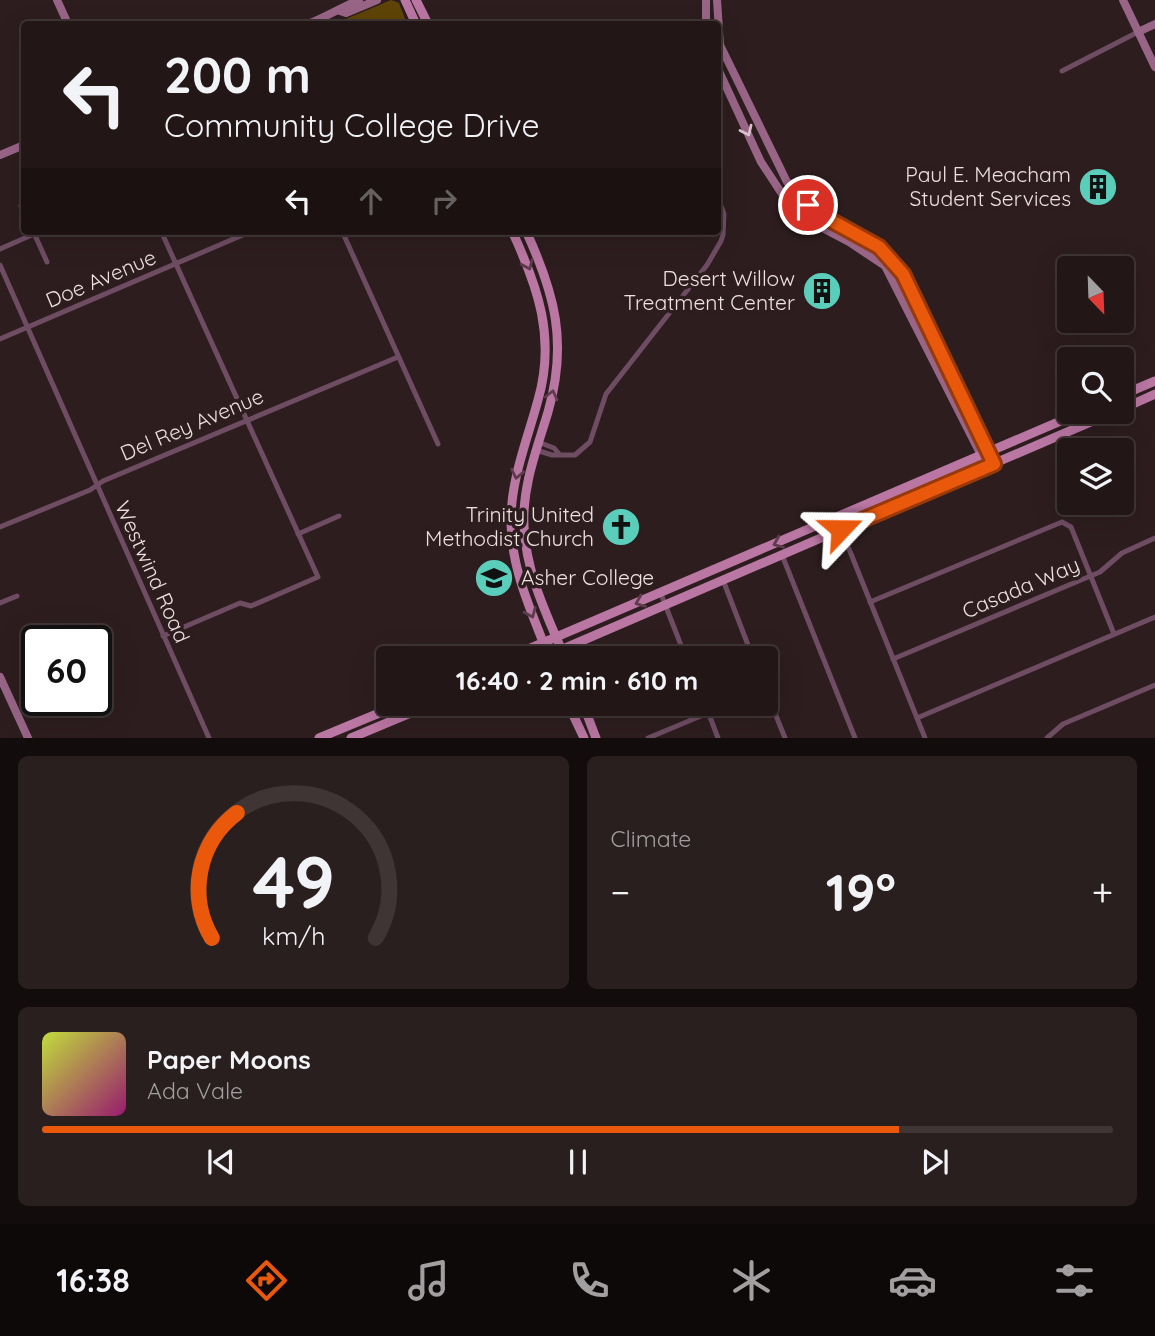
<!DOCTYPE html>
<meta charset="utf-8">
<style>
body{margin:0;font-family:Quicksand,sans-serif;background:#2a1f1f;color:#f1f3f6;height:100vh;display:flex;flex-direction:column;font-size:26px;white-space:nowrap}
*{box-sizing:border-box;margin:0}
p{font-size:23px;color:#a29fa1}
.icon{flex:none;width:38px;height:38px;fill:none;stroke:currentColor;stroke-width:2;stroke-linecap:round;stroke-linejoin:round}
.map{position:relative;height:738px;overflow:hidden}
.sheet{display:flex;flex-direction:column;gap:18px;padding:18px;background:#130c0c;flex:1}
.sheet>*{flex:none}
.top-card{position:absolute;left:21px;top:21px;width:700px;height:214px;border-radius:7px;box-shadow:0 7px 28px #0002,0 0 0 2px #3f3535;background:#221616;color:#f1f3f6;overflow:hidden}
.needle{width:46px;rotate:157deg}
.tools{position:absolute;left:1057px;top:256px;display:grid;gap:14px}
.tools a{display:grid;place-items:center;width:77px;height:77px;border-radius:7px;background:#221616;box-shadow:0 7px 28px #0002,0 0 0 2px #3f3535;font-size:35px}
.speed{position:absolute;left:21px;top:625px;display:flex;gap:14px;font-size:35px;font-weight:700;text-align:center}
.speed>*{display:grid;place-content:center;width:91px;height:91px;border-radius:50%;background:#221616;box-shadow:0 7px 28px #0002,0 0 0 2px #3f3535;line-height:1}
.speed .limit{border:4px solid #111;border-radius:10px;background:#fff;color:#111}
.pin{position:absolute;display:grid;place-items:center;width:60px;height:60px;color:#fff;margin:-30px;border:4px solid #fff;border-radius:50%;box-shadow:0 2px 7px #0007}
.me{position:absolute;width:77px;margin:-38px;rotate:67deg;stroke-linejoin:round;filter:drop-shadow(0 0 5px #0008)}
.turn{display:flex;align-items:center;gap:24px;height:147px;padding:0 28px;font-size:32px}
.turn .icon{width:91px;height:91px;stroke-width:2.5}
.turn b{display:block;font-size:49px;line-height:60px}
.lanes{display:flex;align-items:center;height:66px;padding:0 28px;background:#0003;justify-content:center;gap:35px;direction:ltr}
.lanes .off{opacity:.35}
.big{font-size:52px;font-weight:800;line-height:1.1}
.sheet .widget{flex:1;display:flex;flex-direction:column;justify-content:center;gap:10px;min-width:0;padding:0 24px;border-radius:10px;background:#2a1f1f}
.sheet .dial{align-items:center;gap:0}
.dial svg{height:182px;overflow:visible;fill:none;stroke:#3f3535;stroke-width:7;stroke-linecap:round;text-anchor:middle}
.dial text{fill:#f1f3f6;stroke:none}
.song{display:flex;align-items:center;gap:21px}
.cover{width:84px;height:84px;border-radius:10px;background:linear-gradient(135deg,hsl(70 70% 55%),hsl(320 70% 35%))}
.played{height:7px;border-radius:4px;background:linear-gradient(90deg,#ea580c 80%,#3f3535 80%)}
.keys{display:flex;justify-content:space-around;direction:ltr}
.heat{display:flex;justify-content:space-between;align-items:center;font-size:38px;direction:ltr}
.sheet .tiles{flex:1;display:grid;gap:18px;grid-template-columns:1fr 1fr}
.widget:last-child{grid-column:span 2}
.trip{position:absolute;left:376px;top:646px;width:402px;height:70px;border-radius:7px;background:#221616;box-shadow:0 7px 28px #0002,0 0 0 2px #3f3535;font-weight:800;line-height:70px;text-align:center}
.dock{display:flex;height:112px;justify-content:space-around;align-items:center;background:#0e0909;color:#a29fa1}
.dock .icon{width:49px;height:49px}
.dock .on{color:#ea580c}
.dock b{font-size:32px;color:#f1f3f6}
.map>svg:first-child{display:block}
.green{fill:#5f4407}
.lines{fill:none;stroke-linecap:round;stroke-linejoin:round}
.street{stroke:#6e4d63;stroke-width:5}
.secondary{stroke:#996587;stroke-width:8}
.primary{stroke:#ba77a3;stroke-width:9}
.oneway{stroke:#d7c1ca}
.oneway2{stroke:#5e3c4d}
.route-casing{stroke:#983908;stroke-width:18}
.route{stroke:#ea580c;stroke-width:12}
.labels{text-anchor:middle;stroke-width:7;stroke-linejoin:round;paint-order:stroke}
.poi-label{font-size:21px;fill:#ece0e1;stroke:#2d1d1e;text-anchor:end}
.street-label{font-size:21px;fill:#ece0e1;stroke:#2d1d1e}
</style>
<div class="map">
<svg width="1155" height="738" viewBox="0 0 1155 738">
<rect width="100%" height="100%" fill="#2d1d1e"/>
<path class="green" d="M391,0L399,3L407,24H334Z"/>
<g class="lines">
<g class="street">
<path d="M1062,71L1138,32"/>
<path d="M21,206L24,213"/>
<path d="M161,231L318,577L251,606L240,603L163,636"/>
<path d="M342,231L438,444"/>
<path d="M34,233L47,262"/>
<path d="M0,249L34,234"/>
<path d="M0,265L209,738"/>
<path d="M0,339L252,231"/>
<path d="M538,442L554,448L559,454"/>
<path d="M536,450L552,455H575L590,442L606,394L707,265L721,241L723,235L724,214L718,199"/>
<path d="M840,516L843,534L925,738"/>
<path d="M0,527L90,490L103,481L398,357"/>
<path d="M298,534L339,516"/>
<path d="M782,555L855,738"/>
<path d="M723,580L753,658"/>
<path d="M661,594L686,658"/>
<path d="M870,602L1062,522L1071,527L1114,634"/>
<path d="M0,603L17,596"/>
<path d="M893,659L1100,572L1122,553L1155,538"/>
<path d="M766,691L785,738"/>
<path d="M705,704L718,738"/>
<path d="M917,718L1155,617"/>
<path d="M648,738L708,713"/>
<path d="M1047,738L1063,724L1155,685"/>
</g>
<g class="secondary">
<path d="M57,0L68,24"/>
<path d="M706,0V24"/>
<path d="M717,0L720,45L787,182L808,205L830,220L879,247L903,274L994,464"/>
<path d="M1123,0L1155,67"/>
<path d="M340,11L346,13L377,0"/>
<path d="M308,24C326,17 342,7 359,0"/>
<path d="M1138,32L1155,24"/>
<path d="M718,69L761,162L786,200L809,221L849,242L885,266L987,467"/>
<path d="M0,155L24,145"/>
<path d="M0,677L28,738"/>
</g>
<g class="primary">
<path d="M405,0L416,24"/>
<path d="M416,0L428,24"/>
<path d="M512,231C538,287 556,338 538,400C527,441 510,481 511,524C512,569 529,606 545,647"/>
<path d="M526,231C555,294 568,343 548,412C537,449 522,486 524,526C526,574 547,615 565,658"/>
<path d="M1122,395L1155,381"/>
<path d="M1122,409L1155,394"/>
<path d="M507,658L1084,411"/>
<path d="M542,658L1116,411"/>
<path d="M568,704L584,738"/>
<path d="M583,704L596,738"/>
<path d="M319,738L401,704"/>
<path d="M351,738L432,704"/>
</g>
</g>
<defs><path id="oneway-chevron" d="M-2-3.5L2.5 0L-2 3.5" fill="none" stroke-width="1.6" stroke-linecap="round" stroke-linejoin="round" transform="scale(1.75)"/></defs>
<use class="oneway" href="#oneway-chevron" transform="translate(747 131) rotate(65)"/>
<g class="oneway2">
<use href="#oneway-chevron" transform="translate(528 265) rotate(66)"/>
<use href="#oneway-chevron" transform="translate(552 395) rotate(-77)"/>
<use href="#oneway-chevron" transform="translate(517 474) rotate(102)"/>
<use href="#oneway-chevron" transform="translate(778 543) rotate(157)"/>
<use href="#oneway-chevron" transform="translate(640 602) rotate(158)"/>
<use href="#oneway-chevron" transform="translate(531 613) rotate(67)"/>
</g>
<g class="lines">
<g class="route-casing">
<path id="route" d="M808,205L830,220L879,247L903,274L994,464L841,529"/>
</g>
<use href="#route" class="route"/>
</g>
<defs>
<g id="building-disc" transform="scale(2.0125)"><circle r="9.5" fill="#5bcebb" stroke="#2d1d1e"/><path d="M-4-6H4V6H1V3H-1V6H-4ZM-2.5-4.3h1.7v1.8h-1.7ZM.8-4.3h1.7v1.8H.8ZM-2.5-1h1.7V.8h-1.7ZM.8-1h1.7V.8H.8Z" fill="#111"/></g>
<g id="church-disc" transform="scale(2.0125)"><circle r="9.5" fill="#5bcebb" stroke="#2d1d1e"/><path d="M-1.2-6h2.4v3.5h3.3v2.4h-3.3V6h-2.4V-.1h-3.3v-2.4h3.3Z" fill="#111"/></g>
<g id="university-disc" transform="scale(2.0125)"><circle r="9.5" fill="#5bcebb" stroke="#2d1d1e"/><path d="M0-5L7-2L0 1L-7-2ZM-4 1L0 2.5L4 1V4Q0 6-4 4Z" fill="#111"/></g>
</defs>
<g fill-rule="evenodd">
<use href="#building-disc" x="1098" y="187"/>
<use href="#building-disc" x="822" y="291"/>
<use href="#church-disc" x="621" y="527"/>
<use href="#university-disc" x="494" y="578"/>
</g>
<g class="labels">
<g class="poi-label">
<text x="1071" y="182">Paul E. Meacham<tspan x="1071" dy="24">Student Services</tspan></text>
<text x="795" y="286">Desert Willow<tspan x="795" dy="24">Treatment Center</tspan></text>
<text x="594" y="522">Trinity United<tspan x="594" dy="24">Methodist Church</tspan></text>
<text x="521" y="585" text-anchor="start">Asher College</text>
</g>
<g class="street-label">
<text transform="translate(101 279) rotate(-23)" y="7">Doe Avenue</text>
<text transform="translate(192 425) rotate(-23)" y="7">Del Rey Avenue</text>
<text transform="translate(152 572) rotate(66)" y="7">Westwind Road</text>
<text transform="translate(1021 588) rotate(-23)" y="7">Casada Way</text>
</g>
</g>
</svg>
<div class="tools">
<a><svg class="needle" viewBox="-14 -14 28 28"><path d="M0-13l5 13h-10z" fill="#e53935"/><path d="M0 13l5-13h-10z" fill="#a29fa1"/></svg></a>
<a><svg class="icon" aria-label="search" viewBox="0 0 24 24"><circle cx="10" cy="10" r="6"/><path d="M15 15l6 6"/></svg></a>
<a><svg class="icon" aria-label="layers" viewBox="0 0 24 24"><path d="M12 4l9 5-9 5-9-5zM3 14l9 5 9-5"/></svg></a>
</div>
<div class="speed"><div class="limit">60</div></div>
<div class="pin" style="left:808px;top:205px;background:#d93025"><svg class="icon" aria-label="arrive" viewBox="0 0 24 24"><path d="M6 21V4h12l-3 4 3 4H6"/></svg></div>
<svg class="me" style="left:841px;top:529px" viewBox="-20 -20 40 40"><path d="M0-17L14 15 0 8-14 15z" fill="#ea580c" stroke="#fff" stroke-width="4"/></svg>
<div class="trip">16:40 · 2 min · 610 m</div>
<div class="top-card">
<div class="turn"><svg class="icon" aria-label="left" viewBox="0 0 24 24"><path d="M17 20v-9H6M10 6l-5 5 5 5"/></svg><div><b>200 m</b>Community College Drive</div></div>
<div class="lanes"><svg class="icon" aria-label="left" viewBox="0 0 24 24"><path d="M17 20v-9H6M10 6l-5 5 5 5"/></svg><svg class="icon off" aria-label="ahead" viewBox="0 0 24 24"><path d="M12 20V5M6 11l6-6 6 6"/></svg><svg class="icon off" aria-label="right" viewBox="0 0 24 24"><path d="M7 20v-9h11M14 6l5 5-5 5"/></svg></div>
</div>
</div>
<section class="sheet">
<div class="tiles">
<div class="widget dial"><svg viewBox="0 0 100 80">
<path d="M14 69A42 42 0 1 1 86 69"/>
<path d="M14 69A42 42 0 0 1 25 14" stroke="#ea580c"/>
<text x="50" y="56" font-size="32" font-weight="700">49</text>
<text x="50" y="72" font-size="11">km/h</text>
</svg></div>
<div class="widget"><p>Climate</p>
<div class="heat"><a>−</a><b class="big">19°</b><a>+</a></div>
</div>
<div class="widget">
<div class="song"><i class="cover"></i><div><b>Paper Moons</b><p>Ada Vale</p></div></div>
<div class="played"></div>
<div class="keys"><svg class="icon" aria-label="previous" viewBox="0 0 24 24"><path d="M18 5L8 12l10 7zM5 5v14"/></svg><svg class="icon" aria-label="pause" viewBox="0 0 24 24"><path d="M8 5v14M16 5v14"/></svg><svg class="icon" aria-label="next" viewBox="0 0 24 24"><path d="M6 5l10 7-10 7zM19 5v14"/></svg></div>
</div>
</div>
</section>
<nav class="dock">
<b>16:38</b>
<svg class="icon on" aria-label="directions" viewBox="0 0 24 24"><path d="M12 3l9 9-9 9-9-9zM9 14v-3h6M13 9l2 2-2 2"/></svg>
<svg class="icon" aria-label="music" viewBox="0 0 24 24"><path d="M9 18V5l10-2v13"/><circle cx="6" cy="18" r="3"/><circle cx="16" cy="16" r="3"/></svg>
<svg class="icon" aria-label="phone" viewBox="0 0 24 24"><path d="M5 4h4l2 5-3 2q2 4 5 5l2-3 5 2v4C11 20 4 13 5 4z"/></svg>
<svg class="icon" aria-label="climate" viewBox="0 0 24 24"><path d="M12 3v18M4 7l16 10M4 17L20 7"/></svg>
<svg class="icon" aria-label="car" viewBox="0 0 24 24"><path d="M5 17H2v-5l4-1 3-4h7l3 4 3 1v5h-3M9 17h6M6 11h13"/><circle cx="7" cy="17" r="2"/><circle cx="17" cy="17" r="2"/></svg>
<svg class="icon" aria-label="filters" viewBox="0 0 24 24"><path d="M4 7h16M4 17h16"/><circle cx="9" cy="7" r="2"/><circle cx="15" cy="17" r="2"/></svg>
</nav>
